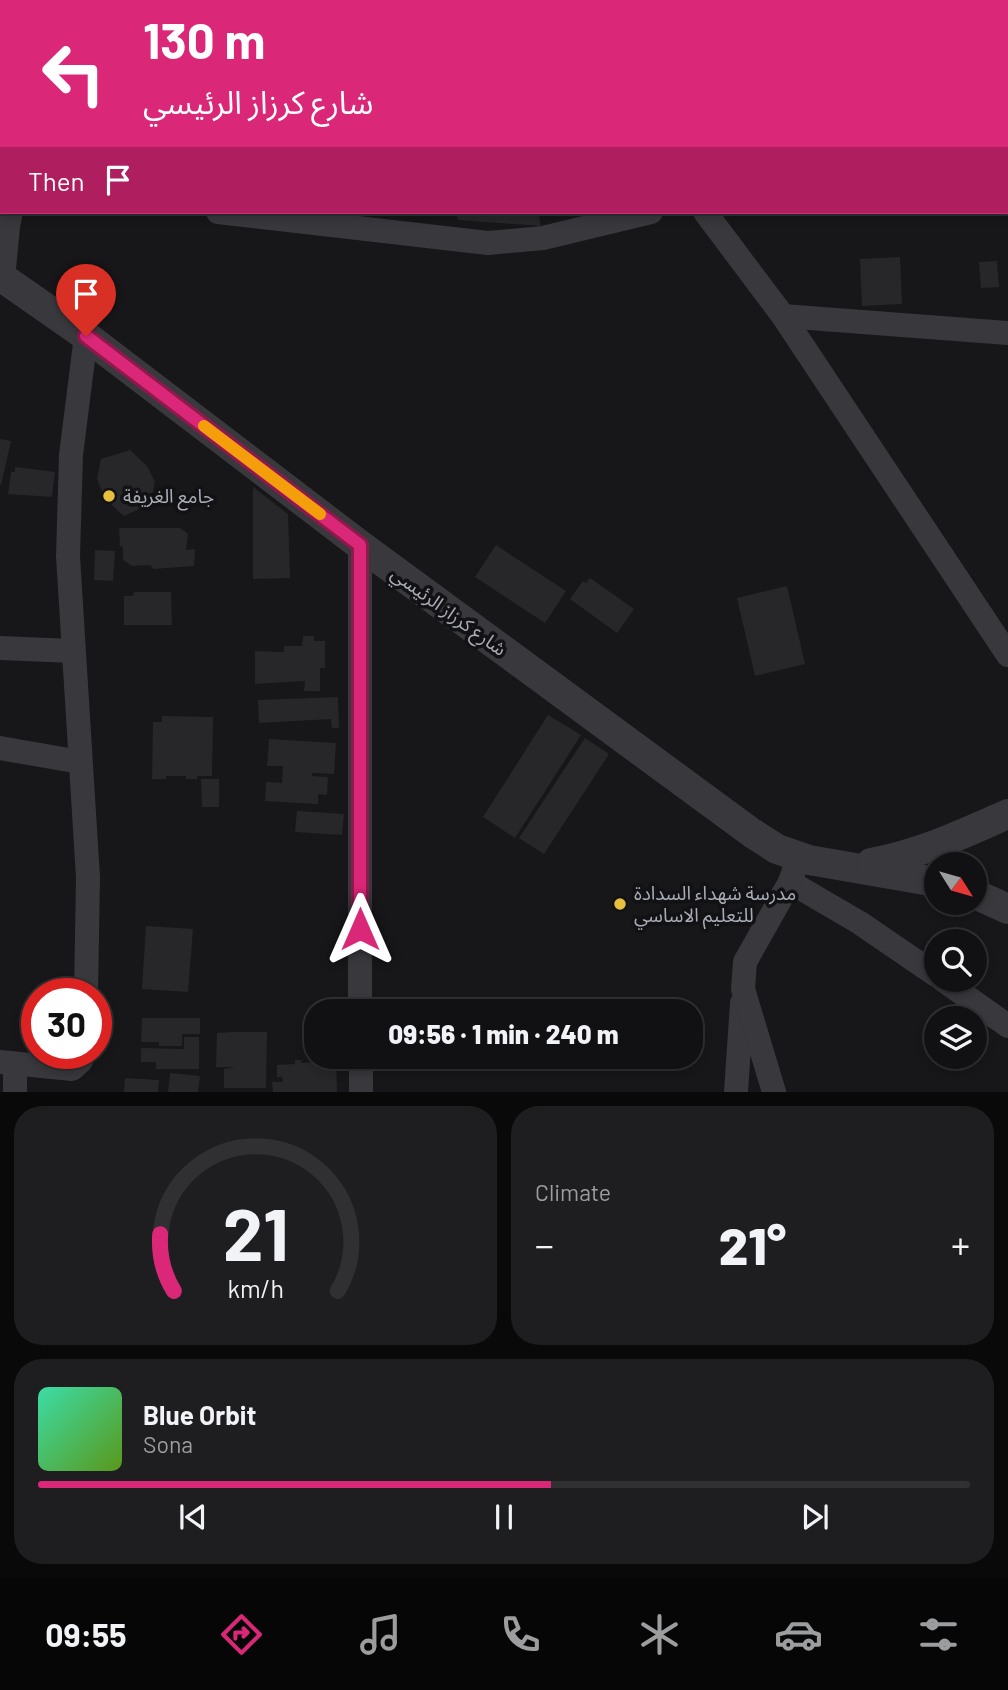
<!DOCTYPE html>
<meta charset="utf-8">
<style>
body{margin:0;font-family:Barlow,"Noto Sans Arabic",sans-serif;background:#1e1e20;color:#f1f3f6;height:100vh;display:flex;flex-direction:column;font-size:26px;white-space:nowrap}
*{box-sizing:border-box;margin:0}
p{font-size:23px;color:#9c9d9f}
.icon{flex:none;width:38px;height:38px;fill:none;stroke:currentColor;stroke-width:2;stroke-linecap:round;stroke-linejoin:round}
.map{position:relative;height:1092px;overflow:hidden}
.sheet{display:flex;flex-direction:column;gap:14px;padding:14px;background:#09090a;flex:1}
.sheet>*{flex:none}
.hud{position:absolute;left:0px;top:0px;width:1008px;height:214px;box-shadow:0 4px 10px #0003,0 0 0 2px #303032;background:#db2777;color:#fff;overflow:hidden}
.needle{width:46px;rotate:127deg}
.fabs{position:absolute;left:924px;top:852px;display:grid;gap:14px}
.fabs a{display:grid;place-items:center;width:63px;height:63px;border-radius:50%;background:#111012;box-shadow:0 4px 10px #0003,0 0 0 2px #303032;font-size:35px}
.speed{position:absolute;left:21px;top:978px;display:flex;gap:14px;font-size:35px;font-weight:700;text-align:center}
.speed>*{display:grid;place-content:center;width:91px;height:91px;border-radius:50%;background:#111012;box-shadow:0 4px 10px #0003,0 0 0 2px #303032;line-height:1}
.speed .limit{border:10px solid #d22;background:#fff;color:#111}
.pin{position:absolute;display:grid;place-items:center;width:60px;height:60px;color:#fff;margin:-72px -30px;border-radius:50% 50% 50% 0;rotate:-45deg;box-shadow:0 0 7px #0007}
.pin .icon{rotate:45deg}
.me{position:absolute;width:77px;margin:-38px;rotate:0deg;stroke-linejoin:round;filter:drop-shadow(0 0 5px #0008)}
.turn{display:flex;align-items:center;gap:24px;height:147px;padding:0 28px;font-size:32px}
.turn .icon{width:91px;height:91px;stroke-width:2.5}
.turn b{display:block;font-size:49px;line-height:60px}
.then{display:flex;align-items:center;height:66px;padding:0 28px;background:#0003;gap:14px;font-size:26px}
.big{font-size:52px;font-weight:800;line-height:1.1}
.sheet .widget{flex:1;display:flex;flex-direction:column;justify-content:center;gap:10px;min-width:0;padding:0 24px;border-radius:28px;background:#1e1e20}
.sheet .dial{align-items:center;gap:0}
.dial svg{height:182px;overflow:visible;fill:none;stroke:#303032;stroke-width:7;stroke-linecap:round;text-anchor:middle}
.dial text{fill:#f1f3f6;stroke:none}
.song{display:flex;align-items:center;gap:21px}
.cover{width:84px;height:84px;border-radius:10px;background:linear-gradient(135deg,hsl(160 70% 55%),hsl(90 70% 35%))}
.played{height:7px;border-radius:4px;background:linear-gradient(90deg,#db2777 55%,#303032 55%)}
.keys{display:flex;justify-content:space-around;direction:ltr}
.heat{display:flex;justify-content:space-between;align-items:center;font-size:38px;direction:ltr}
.sheet .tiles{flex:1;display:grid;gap:14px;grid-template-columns:1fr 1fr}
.widget:last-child{grid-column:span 2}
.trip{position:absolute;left:304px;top:999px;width:399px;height:70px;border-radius:28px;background:#111012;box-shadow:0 4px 10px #0003,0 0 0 2px #303032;font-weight:800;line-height:70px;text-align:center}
.tab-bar{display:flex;height:112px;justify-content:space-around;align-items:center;background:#070607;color:#9c9d9f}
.tab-bar .icon{width:49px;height:49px}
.tab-bar .selected{color:#db2777}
.tab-bar b{font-size:32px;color:#f1f3f6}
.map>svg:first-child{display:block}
.building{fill:#272729}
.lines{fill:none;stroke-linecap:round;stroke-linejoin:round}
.minor{stroke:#38383d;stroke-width:24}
.tertiary{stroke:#38383d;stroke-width:30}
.route-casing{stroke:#8e194d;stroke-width:18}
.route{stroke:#db2777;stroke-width:12}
.slow{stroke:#f59e0b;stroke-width:12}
.poi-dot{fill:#e8be3f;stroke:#121113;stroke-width:2.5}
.labels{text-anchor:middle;stroke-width:7;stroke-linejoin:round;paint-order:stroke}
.poi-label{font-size:19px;fill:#a9acb7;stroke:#121113;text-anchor:start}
.street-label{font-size:19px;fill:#a9acb7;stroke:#121113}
</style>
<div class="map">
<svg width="1008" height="1092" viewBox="0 0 1008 1092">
<rect width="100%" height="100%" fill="#171618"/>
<g class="building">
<path d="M456,212H538L541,226L458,220Z"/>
<path d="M939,212H989V215L939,214Z"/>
<path d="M900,257L902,304L862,306L860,259Z"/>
<path d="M997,261L999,287L981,288L979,262Z"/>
<path d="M0,439L11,441L1,485L0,484Z"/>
<path d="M130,450L147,466L155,482L150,504L124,516L105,499L97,479L101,459Z"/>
<path d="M15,467L55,472L52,497L8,494L11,472H15Z"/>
<path d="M253,487L288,514L290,578L253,579Z"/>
<path d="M119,528H180L188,534L186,550L195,549L194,566L154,569L150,565L132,566L123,560V547L120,546Z"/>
<path d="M496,545L566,591L545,623L475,577Z"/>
<path d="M95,550L115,551L113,581L94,580Z"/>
<path d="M590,578L634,609L617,633L570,599L583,581L586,583Z"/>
<path d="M787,586L805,664L755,676L737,598Z"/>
<path d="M134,592H171L172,625H124V596H133Z"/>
<path d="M303,636H314V641H325V668H320V691H304L305,681L255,684V651L284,652V646H302Z"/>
<path d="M338,697L339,728H332L331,719L259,723L258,700Z"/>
<path d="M548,715L581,735L515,838L483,817Z"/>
<path d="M162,716L213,717L212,776H197V779H186V776H166V779H152L153,722H162Z"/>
<path d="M585,738L609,754L544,854L519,838Z"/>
<path d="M269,739L336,743L334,774L312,773V776L328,777L327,795L318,794V804L265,801L266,782L282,783L283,766H267Z"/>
<path d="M201,779H219V807H202Z"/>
<path d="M297,811L344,814L342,835L295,832Z"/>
<path d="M146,926L193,929L188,992L142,989Z"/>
<path d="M142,1018H200V1034H182V1046H159V1042H141Z"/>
<path d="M232,1032H267L266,1088H224V1069L236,1067H216L217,1033Z"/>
<path d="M184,1037H199V1069H156V1062H141V1048L184,1049Z"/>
<path d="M295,1060H301V1063L336,1060L337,1092H273L272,1082H283L282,1077H277V1065L295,1064Z"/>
<path d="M170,1073L200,1076L198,1092H168Z"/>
<path d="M125,1078L159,1080L158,1092H124Z"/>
</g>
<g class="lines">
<g class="minor">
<path d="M617,0V2"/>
<path d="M218,212L488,243L543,238L651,212"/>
<path d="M705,212L783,316L1008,655"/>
<path d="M3,278L8,227L11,212"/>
<path d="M783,316L1008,333"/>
<path d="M86,336L71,455L68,556L88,877L86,994"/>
<path d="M0,648L73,651"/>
<path d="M0,748L80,762"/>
<path d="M790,882L860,923L936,975"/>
<path d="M943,980L1008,1026"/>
<path d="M360,1012V545"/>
<path d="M361,1057V1092"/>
<path d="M0,1062L72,1069L81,1061L83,1054"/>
<path d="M15,1064V1092"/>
<path d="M736,1092L742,1003"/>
<path d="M774,1092L743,989L745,962L790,882L799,856"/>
</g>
<g class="tertiary">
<path d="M0,276L86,336L360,545L752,833L777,849L809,860L936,882"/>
<path d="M871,863C921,854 962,834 1008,814"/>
<path d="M975,894L1008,909"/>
</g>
</g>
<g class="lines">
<g class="route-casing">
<path id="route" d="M86,336L360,545V929"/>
</g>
<use href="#route" class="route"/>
<path class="slow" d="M204,426L320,514"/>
</g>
<g class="poi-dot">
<circle cx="109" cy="496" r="7"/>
<circle cx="620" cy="904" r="7"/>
</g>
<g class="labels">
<g class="poi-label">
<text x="123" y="503">جامع الغريفة</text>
<text x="634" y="900">مدرسة شهداء السدادة<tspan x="634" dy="22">للتعليم الاساسي</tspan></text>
</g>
<g class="street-label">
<text transform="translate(449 611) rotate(36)" y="7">شارع كرزاز الرئيسي</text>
</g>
</g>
</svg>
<div class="fabs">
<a><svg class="needle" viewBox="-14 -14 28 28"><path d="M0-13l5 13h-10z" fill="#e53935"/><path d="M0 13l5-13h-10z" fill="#9c9d9f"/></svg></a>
<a><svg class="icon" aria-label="search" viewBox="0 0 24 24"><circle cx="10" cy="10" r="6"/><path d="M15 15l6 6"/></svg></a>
<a><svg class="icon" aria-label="layers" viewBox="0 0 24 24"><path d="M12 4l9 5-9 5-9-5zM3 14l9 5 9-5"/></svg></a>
</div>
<div class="speed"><div class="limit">30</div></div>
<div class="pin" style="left:86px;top:336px;background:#d93025"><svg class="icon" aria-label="arrive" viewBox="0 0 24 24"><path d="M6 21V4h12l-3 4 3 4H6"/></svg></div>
<svg class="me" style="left:360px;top:929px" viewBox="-20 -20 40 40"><path d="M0-17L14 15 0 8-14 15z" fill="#db2777" stroke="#fff" stroke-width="4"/></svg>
<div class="trip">09:56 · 1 min · 240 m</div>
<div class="hud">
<div class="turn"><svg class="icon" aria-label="left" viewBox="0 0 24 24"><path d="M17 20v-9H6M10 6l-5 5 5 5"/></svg><div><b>130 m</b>شارع كرزاز الرئيسي</div></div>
<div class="then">Then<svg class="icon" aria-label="arrive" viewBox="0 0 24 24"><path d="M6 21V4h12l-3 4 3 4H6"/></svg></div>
</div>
</div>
<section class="sheet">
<div class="tiles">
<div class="widget dial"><svg viewBox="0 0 100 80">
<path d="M14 69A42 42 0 1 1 86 69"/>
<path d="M14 69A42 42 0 0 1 8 44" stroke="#db2777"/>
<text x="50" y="56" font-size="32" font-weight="700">21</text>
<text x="50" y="72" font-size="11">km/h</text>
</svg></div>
<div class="widget"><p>Climate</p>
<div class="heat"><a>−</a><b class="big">21°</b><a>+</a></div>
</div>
<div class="widget">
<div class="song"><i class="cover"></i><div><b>Blue Orbit</b><p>Sona</p></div></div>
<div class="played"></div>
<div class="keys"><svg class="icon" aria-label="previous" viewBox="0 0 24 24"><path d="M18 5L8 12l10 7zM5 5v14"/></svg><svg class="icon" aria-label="pause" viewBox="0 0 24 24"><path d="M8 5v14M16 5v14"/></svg><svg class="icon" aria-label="next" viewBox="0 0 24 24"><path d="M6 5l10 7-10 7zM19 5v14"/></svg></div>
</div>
</div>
</section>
<nav class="tab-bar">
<b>09:55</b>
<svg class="icon selected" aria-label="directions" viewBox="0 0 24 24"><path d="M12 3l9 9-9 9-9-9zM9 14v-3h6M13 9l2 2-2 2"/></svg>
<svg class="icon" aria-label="music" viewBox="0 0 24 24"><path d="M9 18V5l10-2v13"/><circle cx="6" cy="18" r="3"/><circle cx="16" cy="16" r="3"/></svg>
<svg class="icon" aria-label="phone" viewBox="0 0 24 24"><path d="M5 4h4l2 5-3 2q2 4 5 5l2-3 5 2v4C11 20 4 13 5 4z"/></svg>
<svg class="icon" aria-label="climate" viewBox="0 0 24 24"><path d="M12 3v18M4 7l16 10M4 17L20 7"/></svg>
<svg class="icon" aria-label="car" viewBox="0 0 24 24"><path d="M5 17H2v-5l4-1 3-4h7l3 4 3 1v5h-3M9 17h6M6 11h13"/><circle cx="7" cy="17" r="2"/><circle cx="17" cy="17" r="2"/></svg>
<svg class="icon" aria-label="filters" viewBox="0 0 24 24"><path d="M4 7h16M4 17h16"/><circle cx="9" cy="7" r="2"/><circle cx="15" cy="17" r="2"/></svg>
</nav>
